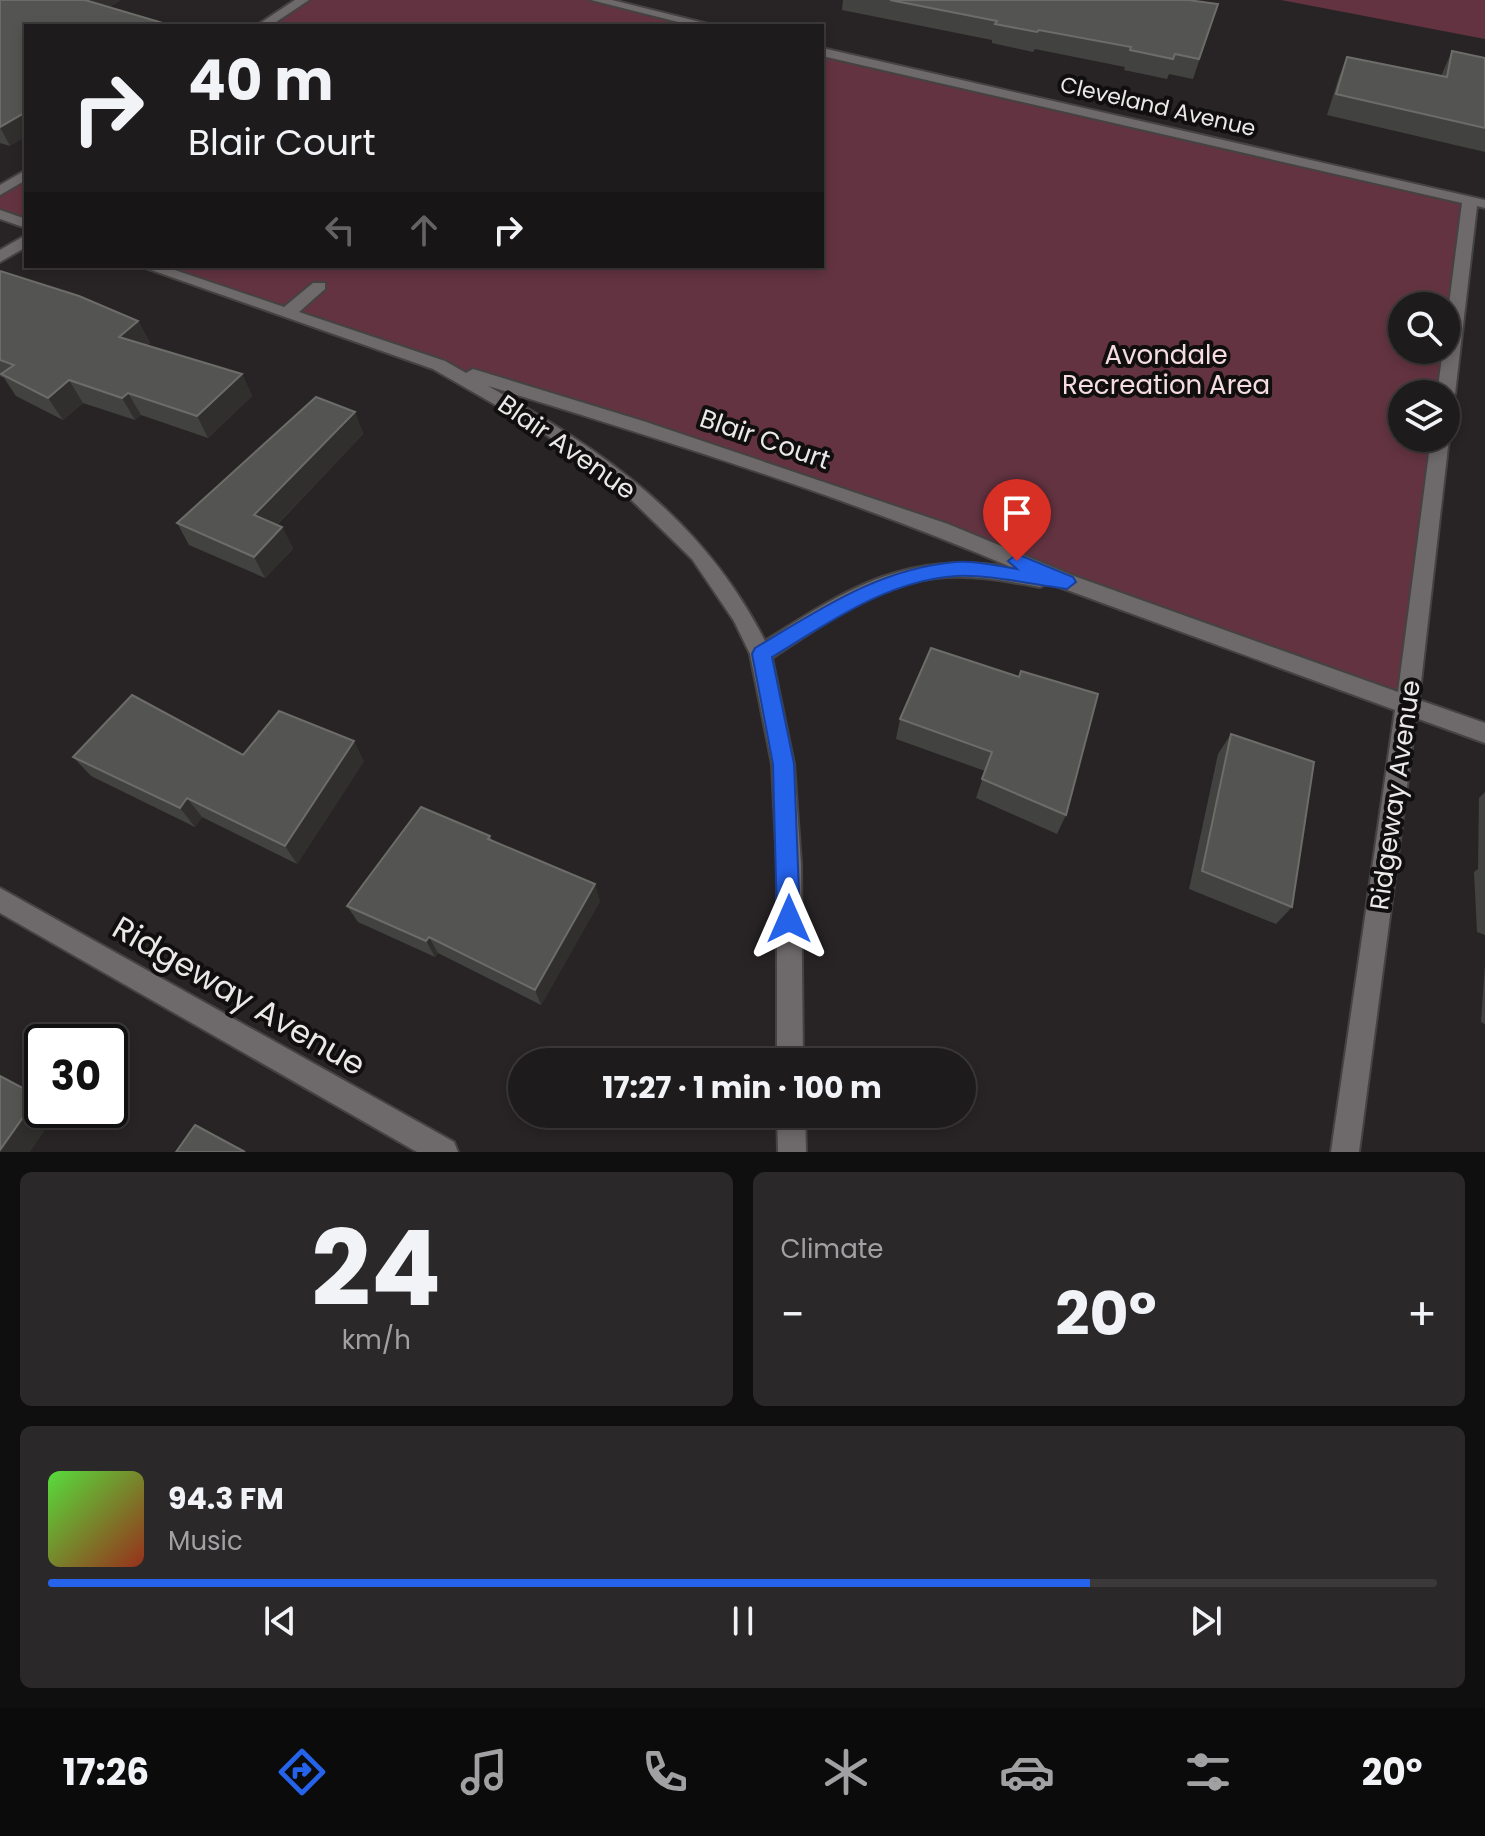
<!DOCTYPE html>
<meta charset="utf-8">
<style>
body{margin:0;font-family:Poppins,sans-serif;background:#2b2829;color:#f1f3f6;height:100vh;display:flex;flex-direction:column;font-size:30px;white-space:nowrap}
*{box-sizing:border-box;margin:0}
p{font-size:26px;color:#a1a1a3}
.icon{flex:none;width:44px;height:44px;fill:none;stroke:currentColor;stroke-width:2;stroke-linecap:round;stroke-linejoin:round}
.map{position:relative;height:1152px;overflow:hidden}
.details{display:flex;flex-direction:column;gap:20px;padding:20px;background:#100f0f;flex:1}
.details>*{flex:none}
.top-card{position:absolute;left:24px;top:24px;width:800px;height:244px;border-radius:0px;box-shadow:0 4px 12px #0003,0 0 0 2px #3c393b;background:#1e1b1c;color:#f1f3f6;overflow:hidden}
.buttons{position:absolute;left:1388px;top:292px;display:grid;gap:16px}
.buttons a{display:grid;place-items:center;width:72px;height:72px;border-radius:50%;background:#1e1b1c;box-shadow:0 4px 12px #0003,0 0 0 2px #3c393b;font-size:40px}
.speed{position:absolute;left:24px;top:1024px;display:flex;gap:16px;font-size:40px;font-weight:700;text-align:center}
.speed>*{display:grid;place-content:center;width:104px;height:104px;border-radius:50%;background:#1e1b1c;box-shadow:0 4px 12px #0003,0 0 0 2px #3c393b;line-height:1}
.speed .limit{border:4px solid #111;border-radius:12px;background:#fff;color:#111}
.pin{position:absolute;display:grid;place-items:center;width:68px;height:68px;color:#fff;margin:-82px -34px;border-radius:50% 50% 50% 0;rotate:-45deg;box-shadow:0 0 8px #0007}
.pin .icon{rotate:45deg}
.me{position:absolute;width:88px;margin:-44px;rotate:0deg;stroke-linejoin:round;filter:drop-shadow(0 0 6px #0008)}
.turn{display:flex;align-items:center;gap:28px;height:168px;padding:0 32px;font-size:36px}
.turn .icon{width:104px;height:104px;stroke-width:2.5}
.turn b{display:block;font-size:56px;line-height:68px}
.lanes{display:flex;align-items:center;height:76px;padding:0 32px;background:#0003;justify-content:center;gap:40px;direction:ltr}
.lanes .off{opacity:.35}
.big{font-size:60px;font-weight:700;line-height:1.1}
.details .widget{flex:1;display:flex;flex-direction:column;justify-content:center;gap:12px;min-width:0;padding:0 28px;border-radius:12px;background:#2b2829}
.details .dial{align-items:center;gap:0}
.dial b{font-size:104px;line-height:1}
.song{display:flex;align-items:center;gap:24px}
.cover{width:96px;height:96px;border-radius:12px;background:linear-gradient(135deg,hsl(110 70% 55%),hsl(10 70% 35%))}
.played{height:8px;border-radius:4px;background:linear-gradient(90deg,#2563eb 75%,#3c393b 75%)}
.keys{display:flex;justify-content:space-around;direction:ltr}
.heat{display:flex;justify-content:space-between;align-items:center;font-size:44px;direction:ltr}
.details .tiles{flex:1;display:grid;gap:20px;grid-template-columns:1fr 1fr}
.widget:last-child{grid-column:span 2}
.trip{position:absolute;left:508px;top:1048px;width:468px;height:80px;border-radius:40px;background:#1e1b1c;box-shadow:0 4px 12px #0003,0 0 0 2px #3c393b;font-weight:700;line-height:80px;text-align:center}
.tab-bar{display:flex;height:128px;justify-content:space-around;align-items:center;background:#0c0b0b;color:#a1a1a3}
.tab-bar .icon{width:56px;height:56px}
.tab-bar .active{color:#2563eb}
.tab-bar b{font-size:36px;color:#f1f3f6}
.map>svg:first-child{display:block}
.green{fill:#633341;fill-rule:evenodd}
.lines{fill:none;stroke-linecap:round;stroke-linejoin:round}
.minor-casing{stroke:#454242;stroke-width:4}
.minor{fill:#6e696a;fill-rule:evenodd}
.wall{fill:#424340}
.shaded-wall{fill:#302f2d}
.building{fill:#545552;stroke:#6c6c69;stroke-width:2}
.route{fill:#2563eb;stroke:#184099;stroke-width:2}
.labels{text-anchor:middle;stroke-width:8;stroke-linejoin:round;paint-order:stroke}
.far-street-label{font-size:22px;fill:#ebe8e8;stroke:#100e0e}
.park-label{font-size:26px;fill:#f4dce1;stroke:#100e0e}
.street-label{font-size:26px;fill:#ebe8e8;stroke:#100e0e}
.near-street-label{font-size:32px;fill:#ebe8e8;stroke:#100e0e}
</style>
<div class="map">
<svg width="1485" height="1152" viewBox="0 0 1485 1152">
<rect width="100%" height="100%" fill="#282425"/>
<g class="green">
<path d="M303,0H597L710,26H262Z"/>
<path d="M1281,0H1485V39Z"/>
<path d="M822,52L1470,200L1446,394H1402V438H1440L1407,706L941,529L148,266H822ZM1402,306H1446V350H1402Z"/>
<path d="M26,174V224L0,214V191Z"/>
</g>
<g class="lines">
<g class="minor-casing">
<g id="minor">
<path d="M295,0H309L270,26H256Z"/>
<path d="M591,0H612L716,26H694Z"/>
<path d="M822,48L1485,200V208L1477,206L1455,394L1446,400V394H1437L1443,350H1446V328L1462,203L822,56Z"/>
<path d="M26,170V180L0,195V185Z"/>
<path d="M0,210L26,219V228L0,219Z"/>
<path d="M26,235V247L0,262V250Z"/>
<path d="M140,266H163L284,307L313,283H325V289L299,312L445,361L466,373L473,369L643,421L948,524L1074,576L1398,692L1431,438H1446V434L1449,438L1419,700L1485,723V743L1416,718L1359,1152H1331L1395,710L1048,583L1040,587C1006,581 971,574 936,578C876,584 821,626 772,658L794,764L801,864L803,1062H777V864L772,764L750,654L734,621L692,559L614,483L541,431L433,369ZM488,386C664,440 841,495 1011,567C905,551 850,587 765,641C703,519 604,451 488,386Z"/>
<path d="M0,888L454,1142L458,1152H417L0,913Z"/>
<path d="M777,1114H805L806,1152H778Z"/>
</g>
</g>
<use href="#minor" class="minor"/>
</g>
<g class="wall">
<path d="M0,0H121L109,7L163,23L165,26H26L10,146L0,143Z"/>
<path d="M843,0H1188L1218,4L1193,79L1169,74L1167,79L1124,70L1125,67L1035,49L1033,52L992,43V40L842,10Z"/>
<path d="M1452,51L1485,58V152L1327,115L1339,77L1347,57L1441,76Z"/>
<path d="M0,271L138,321L150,343L147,345L242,374L252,396L208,438L141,415L135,420L83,403L63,420L16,396L4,378L0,376Z"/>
<path d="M355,412L363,434L277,525L282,527L293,549L265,578L189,545L177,523Z"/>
<path d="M931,648L1066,815L1057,834L976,798L985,771L896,739L900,719Z"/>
<path d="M1231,734L1292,907L1276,924L1189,889L1218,754Z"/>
<path d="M243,755L364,761L297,864L202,817L195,827L91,776L73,757Z"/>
<path d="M1485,792V935L1477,932L1474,872L1478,869L1479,798Z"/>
<path d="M490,836L492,841L600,901L541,1005L438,953L435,957L358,922L347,906Z"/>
<path d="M1485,964V1024L1481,1022Z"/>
</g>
<g class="shaded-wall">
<path d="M83,0H121L91,17Z"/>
<path d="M26,112V137L10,146L0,127Z"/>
<path d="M138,321L150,343L132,359L119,337Z"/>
<path d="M242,374L252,396L208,438L197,416Z"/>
<path d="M69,380L83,403L63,420L48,398Z"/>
<path d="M128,393L141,415L135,420L122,398Z"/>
<path d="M355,412L363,434L265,537L254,515Z"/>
<path d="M282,527L293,549L265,578L254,557Z"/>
<path d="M354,741L364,761L297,864L285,846Z"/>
<path d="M187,798L202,817L195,827L180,808Z"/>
<path d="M595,884L600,901L541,1005L535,990Z"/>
<path d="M429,937L438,953L435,957L426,941Z"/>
<path d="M38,1096L42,1099V1110H59L30,1152H0V1150Z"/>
</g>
<g class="building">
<path d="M0,0H85L163,23L158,26H26V112L0,127Z"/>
<path d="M890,0H1188L1218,4L1199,59L1175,54L1173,59L1130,50L1131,47L1039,30L1037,32L995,24L997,21Z"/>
<path d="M1452,51L1485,58V128L1336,94L1347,57L1447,77Z"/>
<path d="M0,271L79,296L138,321L119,337L242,374L197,416L128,393L122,398L69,380L48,398L1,374L14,365L0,360Z"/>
<path d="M316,397L355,412L254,515L282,527L254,557L177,523Z"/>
<path d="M931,648L1019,677L1021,671L1098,694L1066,815L982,779L992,752L900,719Z"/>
<path d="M132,695L243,755L279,711L354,741L285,846L187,798L180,808L73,757Z"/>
<path d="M1231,734L1314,762L1292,907L1202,871Z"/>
<path d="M421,807L490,836L488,839L595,884L535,990L429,937L426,941L347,906Z"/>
<path d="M0,1076L38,1096L0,1150Z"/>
<path d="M195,1125L245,1152H176Z"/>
</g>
<path class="route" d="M1017,554L1073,577L1076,582L1067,589C1035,585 987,574 956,576C886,581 830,622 772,657L794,764L800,919L797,927L789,930L781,927L777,919L773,764L752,654L755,648C819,610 880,568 956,562C975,560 998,566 1017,569L1008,561Z"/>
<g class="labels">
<g class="far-street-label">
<text transform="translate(1158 106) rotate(13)" y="8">Cleveland Avenue</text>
</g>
<g class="park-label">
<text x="1166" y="364">Avondale<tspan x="1166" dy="30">Recreation Area</tspan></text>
</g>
<g class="street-label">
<text transform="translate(765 439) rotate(19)" y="9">Blair Court</text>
<text transform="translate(567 447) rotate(35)" y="9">Blair Avenue</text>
<text transform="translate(1395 795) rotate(-82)" y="9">Ridgeway Avenue</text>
</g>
<g class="near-street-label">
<text transform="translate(239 996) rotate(30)" y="11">Ridgeway Avenue</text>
</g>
</g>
</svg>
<div class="buttons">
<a><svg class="icon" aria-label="search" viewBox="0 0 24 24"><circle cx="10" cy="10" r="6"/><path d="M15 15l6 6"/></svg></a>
<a><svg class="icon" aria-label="layers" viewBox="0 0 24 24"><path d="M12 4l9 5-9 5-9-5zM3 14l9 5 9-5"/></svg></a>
</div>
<div class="speed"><div class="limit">30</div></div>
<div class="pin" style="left:1017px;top:561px;background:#d93025"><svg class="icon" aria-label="arrive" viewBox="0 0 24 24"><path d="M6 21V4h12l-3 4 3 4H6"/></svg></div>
<svg class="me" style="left:789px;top:919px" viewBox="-20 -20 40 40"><path d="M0-17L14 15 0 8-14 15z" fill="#2563eb" stroke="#fff" stroke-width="4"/></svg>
<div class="trip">17:27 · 1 min · 100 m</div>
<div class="top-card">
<div class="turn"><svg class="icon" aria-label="right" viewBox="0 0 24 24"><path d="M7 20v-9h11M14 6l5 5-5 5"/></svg><div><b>40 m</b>Blair Court</div></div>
<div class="lanes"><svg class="icon off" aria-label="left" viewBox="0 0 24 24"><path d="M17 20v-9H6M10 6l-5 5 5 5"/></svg><svg class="icon off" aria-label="ahead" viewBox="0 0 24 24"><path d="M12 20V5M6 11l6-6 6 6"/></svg><svg class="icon" aria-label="right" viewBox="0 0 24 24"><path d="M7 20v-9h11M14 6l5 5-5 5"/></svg></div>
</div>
</div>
<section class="details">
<div class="tiles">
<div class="widget dial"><b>24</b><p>km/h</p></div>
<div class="widget"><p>Climate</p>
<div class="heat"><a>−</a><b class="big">20°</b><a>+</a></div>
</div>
<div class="widget">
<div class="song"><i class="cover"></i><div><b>94.3 FM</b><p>Music</p></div></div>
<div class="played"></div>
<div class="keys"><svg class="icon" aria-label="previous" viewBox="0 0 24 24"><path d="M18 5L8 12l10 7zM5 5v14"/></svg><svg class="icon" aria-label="pause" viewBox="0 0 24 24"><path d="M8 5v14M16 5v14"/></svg><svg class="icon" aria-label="next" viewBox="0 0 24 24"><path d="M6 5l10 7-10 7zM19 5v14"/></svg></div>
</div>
</div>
</section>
<nav class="tab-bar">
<b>17:26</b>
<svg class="icon active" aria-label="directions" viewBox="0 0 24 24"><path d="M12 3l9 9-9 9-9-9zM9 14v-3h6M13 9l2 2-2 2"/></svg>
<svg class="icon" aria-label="music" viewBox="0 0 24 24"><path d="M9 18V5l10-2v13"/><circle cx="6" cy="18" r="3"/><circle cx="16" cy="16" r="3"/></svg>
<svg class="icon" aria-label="phone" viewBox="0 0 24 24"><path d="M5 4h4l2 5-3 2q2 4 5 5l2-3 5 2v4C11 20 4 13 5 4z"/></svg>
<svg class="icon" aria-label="climate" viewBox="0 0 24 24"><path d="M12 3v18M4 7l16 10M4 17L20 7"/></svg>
<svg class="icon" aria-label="car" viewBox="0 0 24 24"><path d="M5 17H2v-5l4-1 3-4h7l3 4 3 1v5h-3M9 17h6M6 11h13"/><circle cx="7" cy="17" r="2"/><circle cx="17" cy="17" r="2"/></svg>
<svg class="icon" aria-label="filters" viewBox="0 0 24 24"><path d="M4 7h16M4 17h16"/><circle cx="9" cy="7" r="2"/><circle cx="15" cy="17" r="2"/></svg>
<b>20°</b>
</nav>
